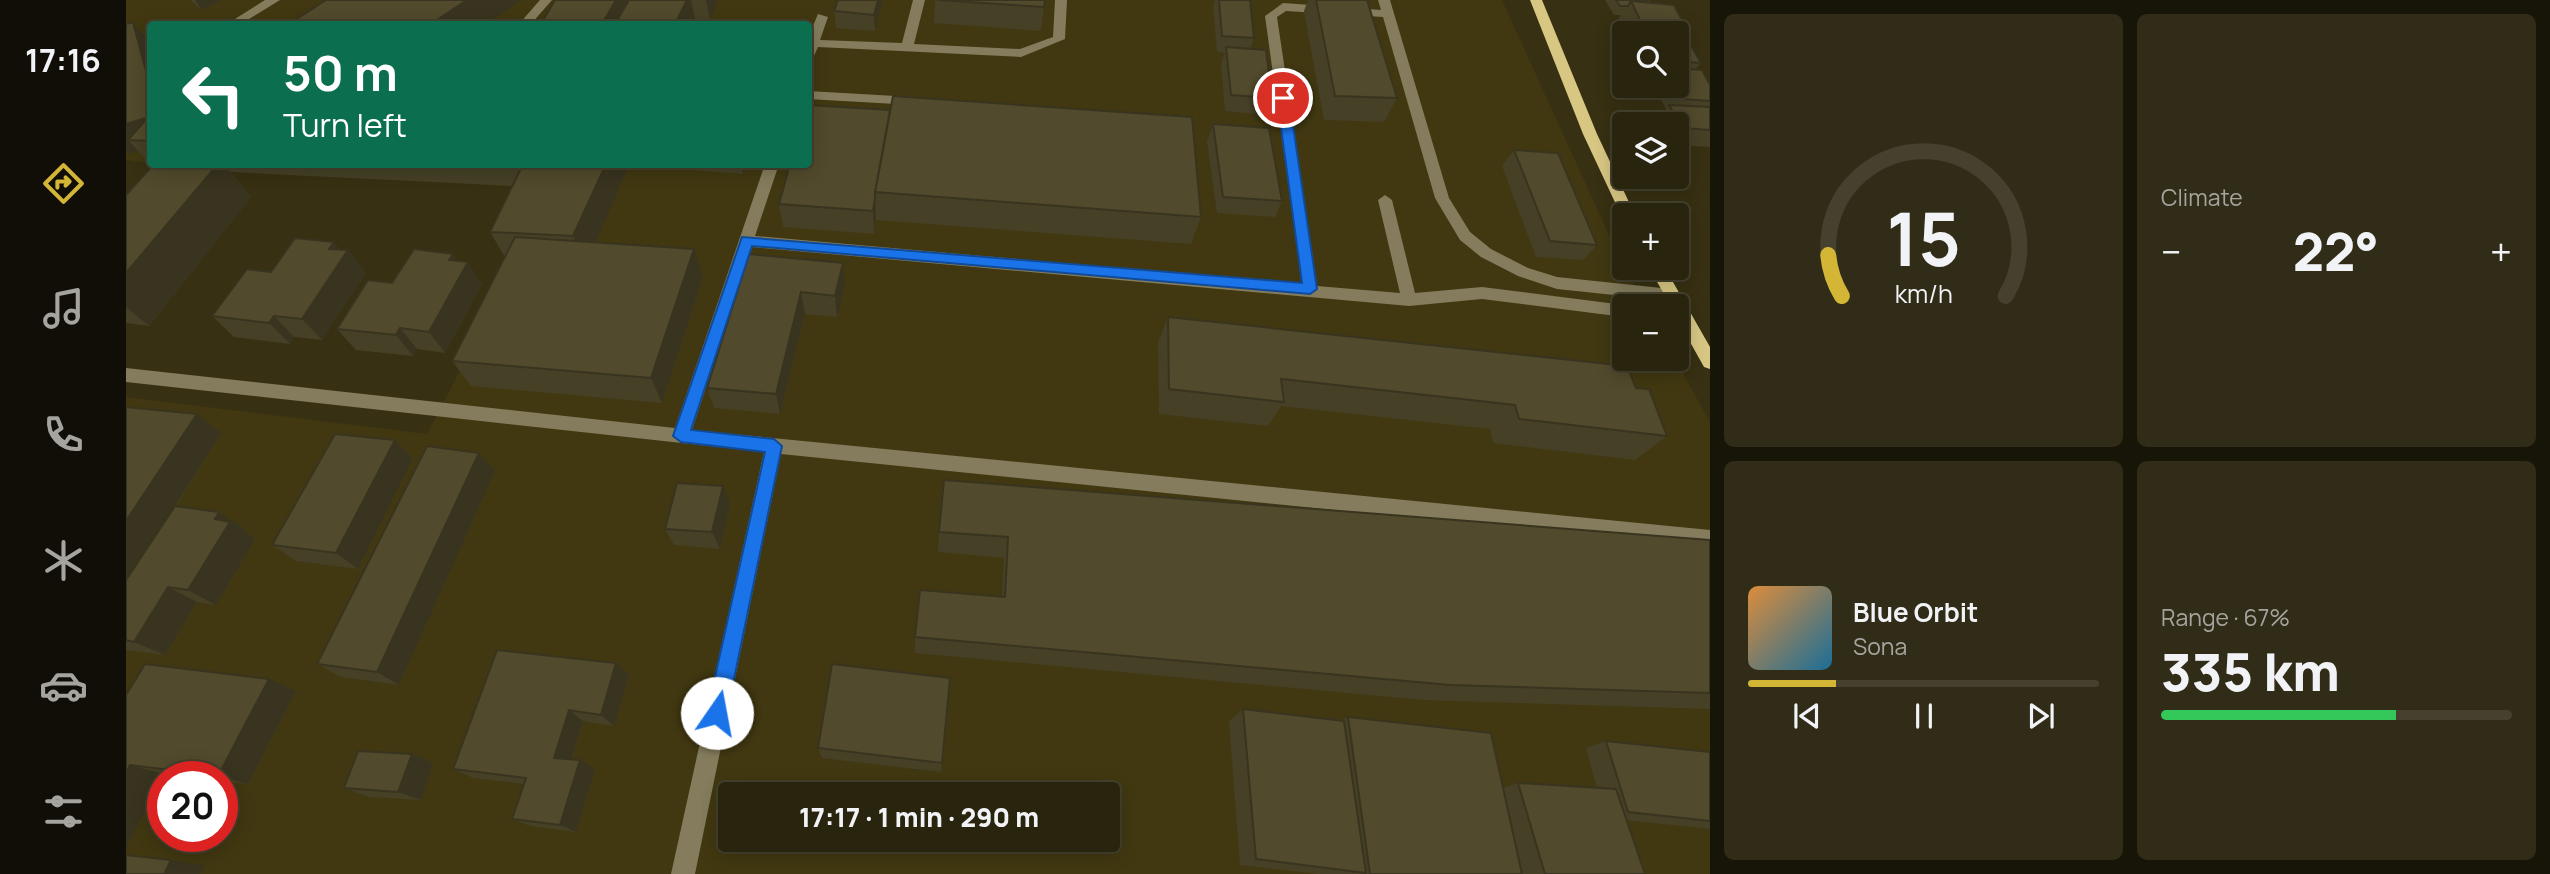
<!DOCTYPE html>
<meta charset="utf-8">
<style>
body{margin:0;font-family:Manrope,sans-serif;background:#312c17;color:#f1f3f6;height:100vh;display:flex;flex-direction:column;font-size:26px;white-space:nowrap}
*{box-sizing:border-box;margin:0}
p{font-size:23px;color:#a5a49e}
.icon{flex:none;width:38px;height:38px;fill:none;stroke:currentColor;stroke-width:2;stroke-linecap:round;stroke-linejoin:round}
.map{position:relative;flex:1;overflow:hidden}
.sheet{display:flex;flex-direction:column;gap:14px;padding:14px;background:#171408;width:840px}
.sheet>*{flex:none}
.banner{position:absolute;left:21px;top:21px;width:665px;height:147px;border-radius:7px;box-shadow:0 4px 18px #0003,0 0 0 2px #45412e;background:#0b6e4f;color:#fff;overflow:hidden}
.controls{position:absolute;left:1486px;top:21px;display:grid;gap:14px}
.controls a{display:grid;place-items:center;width:77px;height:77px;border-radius:7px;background:#29240e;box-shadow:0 4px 18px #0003,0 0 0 2px #45412e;font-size:35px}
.speed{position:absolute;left:21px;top:761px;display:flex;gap:14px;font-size:35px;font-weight:700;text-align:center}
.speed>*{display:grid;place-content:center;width:91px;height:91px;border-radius:50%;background:#29240e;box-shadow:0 4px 18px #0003,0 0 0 2px #45412e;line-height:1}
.speed .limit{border:10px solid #d22;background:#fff;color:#111}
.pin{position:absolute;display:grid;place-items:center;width:60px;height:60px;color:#fff;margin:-30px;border:4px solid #fff;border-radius:50%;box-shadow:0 2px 7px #0007}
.me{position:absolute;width:77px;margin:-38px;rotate:12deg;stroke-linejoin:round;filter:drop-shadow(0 0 5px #0008)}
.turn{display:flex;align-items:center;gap:24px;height:147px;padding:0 21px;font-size:32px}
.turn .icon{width:91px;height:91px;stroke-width:2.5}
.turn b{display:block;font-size:49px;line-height:60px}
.big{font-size:52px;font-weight:800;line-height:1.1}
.sheet .widget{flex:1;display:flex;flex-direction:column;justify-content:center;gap:10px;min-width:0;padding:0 24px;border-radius:10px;background:#312c17}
.sheet .dial{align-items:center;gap:0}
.dial svg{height:182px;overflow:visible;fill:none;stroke:#45412e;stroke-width:7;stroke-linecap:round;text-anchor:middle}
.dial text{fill:#f1f3f6;stroke:none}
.song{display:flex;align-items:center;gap:21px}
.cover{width:84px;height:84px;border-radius:10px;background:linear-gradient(135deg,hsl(30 70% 55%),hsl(200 70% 35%))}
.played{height:7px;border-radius:4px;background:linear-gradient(90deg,#d3b635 25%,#45412e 25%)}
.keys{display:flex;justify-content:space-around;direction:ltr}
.heat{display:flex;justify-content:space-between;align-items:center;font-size:38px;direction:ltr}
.charge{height:10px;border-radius:5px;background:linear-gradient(90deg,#34c759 67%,#45412e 0)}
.sheet .tiles{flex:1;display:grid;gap:14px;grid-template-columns:repeat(2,1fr)}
.trip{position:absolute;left:592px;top:782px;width:402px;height:70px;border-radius:7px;background:#29240e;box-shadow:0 4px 18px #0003,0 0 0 2px #45412e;font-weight:800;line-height:70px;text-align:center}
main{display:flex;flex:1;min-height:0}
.dock{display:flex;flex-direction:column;width:126px;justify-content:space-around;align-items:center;background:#100e06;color:#a5a49e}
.dock .icon{width:49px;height:49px}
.dock .selected{color:#d3b635}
.dock b{font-size:32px;color:#f1f3f6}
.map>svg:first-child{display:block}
.built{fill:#413811;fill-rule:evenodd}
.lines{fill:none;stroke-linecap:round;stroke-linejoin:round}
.minor{fill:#847c5c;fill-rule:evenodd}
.major{fill:#d8c783;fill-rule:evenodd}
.wall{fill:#464026}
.shaded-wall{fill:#39341f}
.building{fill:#514a2c;stroke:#39341f;stroke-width:2}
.route{fill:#1a73e8;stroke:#114b97;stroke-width:2}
</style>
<main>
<nav class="dock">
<b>17:16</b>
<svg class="icon selected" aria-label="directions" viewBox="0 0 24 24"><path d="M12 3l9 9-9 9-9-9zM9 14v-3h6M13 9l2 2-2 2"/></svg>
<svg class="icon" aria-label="music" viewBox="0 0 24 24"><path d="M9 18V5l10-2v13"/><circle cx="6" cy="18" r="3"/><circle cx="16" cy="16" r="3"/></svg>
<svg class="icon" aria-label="phone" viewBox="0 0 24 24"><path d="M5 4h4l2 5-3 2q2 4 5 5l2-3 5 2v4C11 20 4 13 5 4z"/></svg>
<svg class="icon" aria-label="climate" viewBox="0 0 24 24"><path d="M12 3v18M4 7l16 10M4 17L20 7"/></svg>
<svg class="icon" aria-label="car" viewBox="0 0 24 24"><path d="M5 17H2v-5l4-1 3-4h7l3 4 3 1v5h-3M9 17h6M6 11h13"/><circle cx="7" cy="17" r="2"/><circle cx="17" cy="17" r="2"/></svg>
<svg class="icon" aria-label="filters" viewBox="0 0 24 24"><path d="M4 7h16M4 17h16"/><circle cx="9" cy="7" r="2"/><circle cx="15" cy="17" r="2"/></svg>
</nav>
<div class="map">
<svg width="1584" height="874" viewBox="0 0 1584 874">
<rect width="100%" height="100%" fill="#373012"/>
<path class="built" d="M0,0H1376L1498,268L1521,306H1498V359H1549L1584,422V874H0V397L301,434L428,189L53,165L682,164V24H24V163L0,160ZM37,777H96V836H37ZM604,794H982V840H604Z"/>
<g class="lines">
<g class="minor">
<path d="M139,0H154L115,24H101Z"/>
<path d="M414,0H426L405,24H393Z"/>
<path d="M787,0H799L788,44L894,49L927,37L929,0H941L939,39L895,57L692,47L686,60L682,61V38L692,14L702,17L694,40L776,43Z"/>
<path d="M1252,0H1264L1323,198L1344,232L1365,249L1402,268L1431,277L1545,289L1551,291L1553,295L1551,299L1545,301L1431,289L1392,276L1355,257L1334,240L1309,198L1257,17L1160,11L1151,17L1191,286L1274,293L1252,200L1259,195L1266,200L1289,293L1356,287L1498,305L1502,306H1498V317L1356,299L1283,306L626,247L566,430L1584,530V548L655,454L569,874H545L638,452L0,382V368L549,428L639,164H653L629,236L1176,284L1139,16L1157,3L1255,10Z"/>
<path d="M682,91L787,97L794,101L787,105L682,99Z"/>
</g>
<g class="major">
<path d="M1404,0H1416L1471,134L1509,215H1498V219L1495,215L1457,134Z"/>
<path d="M1523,268H1539L1584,347V369L1578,367L1550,317V306H1545Z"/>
</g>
</g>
<g class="wall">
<path d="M64,0H96L76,10Z"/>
<path d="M429,0H592L584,19H569L566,24H415Z"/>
<path d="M757,0L749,31L710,28L708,11Z"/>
<path d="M809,0L918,7L915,31L808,23Z"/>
<path d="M1089,0H1124L1128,38L1124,49L1146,98L1139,115L1099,111L1095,64L1099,53L1091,52L1087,7Z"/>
<path d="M1182,0H1190L1271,98L1258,122L1198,120L1178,11Z"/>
<path d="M1479,0H1524L1526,3L1560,28L1553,37L1575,63L1569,70L1584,85V147L1550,145V124H1530L1529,121L1540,109L1528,86H1550V33H1500L1493,18L1495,15H1488Z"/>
<path d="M7,22L24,43V164L12,151L3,154L0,151V24Z"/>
<path d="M1087,124L1156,201L1149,217L1091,213L1081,141Z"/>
<path d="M1388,150L1471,245L1457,260L1410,257L1376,166Z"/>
<path d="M25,164H620L617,174L503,165L469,242L577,277L536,403L345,386L326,361L379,257L364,232L387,186L104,172L125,197L23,326L0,323V195L26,166Z"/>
<path d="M664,164L1075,217L1065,244L750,220L748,234L657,227L653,204Z"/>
<path d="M214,250H222L240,273L196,340L168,337L164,344L108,337L86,316L145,272Z"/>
<path d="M623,254L719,285L711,317L679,314L654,414L588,408L581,388Z"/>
<path d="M331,261L356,284L319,353L291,349L287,356L230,350L211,329L266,283Z"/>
<path d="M1042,317L1510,388L1541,436L1509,460L1367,443L1364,429L1155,406L1142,426L1033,414L1032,343Z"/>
<path d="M0,407L95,433L50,506L119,529L118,531L129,539L90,605L71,602L39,655L0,650Z"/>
<path d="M269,440L287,458L232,569L170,561L146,545Z"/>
<path d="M353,453L369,471L273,685L215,677L191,664Z"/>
<path d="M604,504L594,549L548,545L539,529Z"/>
<path d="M813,532L1584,540V709L1297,700L789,653V637L876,596L878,558L812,552Z"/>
<path d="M490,663L503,675L488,726L457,721L446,759L469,769L450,832L404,826L386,819L398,784L347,778L327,769Z"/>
<path d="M824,678L815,772L696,758L692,748Z"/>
<path d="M170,691L122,784L96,781V777H65L38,774L0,848V695Z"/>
<path d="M1117,709L1216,720L1222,717L1377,788L1392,783L1471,788L1460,748L1480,741L1584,752V829L1500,820L1519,874H1397L1392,853L1396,874H1192L1114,865L1103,721Z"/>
<path d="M286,754L307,763L295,800L243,797L218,788Z"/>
</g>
<g class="shaded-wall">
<path d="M69,0H96L76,10Z"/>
<path d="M341,0H395L361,24H305Z"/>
<path d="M490,0H510L497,24H476Z"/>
<path d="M561,0H565L569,19L566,24H549Z"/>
<path d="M580,0H592L584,19Z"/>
<path d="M752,0H757L749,31L748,15Z"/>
<path d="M7,22L24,43V86Z"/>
<path d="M24,116L2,140L12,151L3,154L0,151V124Z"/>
<path d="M92,164H97L125,197L23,326L0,307V273Z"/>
<path d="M480,164L503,165L460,264L447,236Z"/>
<path d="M615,164H620L617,174Z"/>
<path d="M749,198L750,220L748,234L747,211Z"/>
<path d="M208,242L219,256L222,250L240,273L196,340L176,319L203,249Z"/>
<path d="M568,249L577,277L536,403L525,378Z"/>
<path d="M327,254L338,271L342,262L356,284L319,353L303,332L323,260Z"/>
<path d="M717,263L719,285L711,317L709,296Z"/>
<path d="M675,292L679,314L654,414L650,394Z"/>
<path d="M148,316L168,337L164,344L143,323Z"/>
<path d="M274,328L291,349L287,356L270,335Z"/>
<path d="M71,414L95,433L0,584V521Z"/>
<path d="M269,440L287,458L232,569L210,553Z"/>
<path d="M353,453L369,471L273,685L251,672Z"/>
<path d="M597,486L604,504L594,549L586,532Z"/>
<path d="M93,512L119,529L118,531L129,539L90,605L62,590L89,519Z"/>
<path d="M42,587L71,602L39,655L8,642Z"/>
<path d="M490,663L503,675L488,726L475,715Z"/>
<path d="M143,679L170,691L122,784L92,776Z"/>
<path d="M443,710L457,721L443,767L428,758Z"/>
<path d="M286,754L307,763L295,800L272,792Z"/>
<path d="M454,760L469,769L450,832L434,825Z"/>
<path d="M4,765L38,774L0,848V773Z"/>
<path d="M45,860L79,865L74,874H38Z"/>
</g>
<g class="building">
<path d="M200,0H341L305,24H171L166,22Z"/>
<path d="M429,0H490L476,24H415Z"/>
<path d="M503,0H561L549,24H489Z"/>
<path d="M712,0H752L748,15L708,11Z"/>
<path d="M812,0H919L918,7Z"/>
<path d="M1093,0H1124L1128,38L1096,36Z"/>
<path d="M1190,0H1241L1271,98L1209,96Z"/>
<path d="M1490,0H1524L1526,3L1505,1L1502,6H1494Z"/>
<path d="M1505,1L1548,5L1560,28L1516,24Z"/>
<path d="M7,22L24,86V115L23,117L0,124V24Z"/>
<path d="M1550,37H1560L1575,63L1550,61Z"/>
<path d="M1100,47L1140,50L1146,98L1105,95Z"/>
<path d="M1550,68L1576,70L1584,85V101L1557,99L1550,86Z"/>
<path d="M767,96L1066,117L1075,217L749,192Z"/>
<path d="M682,105L764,110L749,192V198L747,211L653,204L664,164H682Z"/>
<path d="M1543,105L1584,107V130L1557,128Z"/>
<path d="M24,115V141L2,140Z"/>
<path d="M1087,124L1143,128L1156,201L1097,197Z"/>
<path d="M1388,150L1432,153L1471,245L1424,241Z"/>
<path d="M28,164H92L0,273V195Z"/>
<path d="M397,164H480L447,236L364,232Z"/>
<path d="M389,237L568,249L525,378L326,361Z"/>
<path d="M169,238L208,242L203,249L222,250L176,319L148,316L143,323L86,316L121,269L145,272Z"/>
<path d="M288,249L327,254L323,260L342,262L303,332L274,328L270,335L211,329L242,280L266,283Z"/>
<path d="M623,254L717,263L709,296L675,292L650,394L581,388Z"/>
<path d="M1042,317L1501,366L1510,388L1523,389L1541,436L1393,419L1389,405L1155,379L1158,402L1043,389Z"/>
<path d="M0,407L71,414L0,521Z"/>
<path d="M209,434L269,440L210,553L146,545Z"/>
<path d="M301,446L353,453L251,672L191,664Z"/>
<path d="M818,480L1584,540V693L1324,685L789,637L794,590L879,597L882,537L813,532Z"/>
<path d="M551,483L597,486L586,532L539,529Z"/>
<path d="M49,506L93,512L89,519L104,522L62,590L42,587L8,642L0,640V580Z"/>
<path d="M371,650L490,663L475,715L443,710L428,758L454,760L434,825L386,819L400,778L327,769Z"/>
<path d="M19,664L143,679L92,776L4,765L0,773V695Z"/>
<path d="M706,664L824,678L816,763L692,748Z"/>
<path d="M1117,709L1218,721L1240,873L1130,859Z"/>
<path d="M1222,717L1365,733L1396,874H1244Z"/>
<path d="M1480,741L1584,752V821L1502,812Z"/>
<path d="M232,751L286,754L272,792L218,788Z"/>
<path d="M1392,783L1490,789L1519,874H1419Z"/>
<path d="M0,855L45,860L38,874H0Z"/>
</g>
<path class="route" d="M1157,94L1163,98L1191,289L1184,294L626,246L565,430L648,439L656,446L601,713L598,720L591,723L584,720L581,713L639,452L555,442L547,436L616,237L1176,283L1151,98Z"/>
</svg>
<div class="controls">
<a><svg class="icon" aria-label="search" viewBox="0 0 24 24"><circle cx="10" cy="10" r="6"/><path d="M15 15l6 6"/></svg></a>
<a><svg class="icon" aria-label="layers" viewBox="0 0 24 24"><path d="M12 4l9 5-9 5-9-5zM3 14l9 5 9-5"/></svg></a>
<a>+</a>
<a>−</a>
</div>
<div class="speed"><div class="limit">20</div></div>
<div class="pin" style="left:1157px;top:98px;background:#d93025"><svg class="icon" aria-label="arrive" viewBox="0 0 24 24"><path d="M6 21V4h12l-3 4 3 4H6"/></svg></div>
<svg class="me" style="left:591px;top:713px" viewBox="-20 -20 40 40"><circle r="19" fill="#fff"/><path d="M0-13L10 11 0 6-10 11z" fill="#1a73e8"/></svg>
<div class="trip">17:17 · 1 min · 290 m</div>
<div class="banner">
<div class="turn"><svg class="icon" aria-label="left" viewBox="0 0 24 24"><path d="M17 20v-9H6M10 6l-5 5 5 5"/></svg><div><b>50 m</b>Turn left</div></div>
</div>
</div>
<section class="sheet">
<div class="tiles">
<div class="widget dial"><svg viewBox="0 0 100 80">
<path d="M14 69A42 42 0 1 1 86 69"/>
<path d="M14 69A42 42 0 0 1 8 51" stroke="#d3b635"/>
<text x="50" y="56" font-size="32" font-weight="700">15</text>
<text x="50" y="72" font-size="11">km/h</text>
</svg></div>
<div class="widget"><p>Climate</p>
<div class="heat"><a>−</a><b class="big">22°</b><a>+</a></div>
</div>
<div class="widget">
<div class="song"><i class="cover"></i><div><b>Blue Orbit</b><p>Sona</p></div></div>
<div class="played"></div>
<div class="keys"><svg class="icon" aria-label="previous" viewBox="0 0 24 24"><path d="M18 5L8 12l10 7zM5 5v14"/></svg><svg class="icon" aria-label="pause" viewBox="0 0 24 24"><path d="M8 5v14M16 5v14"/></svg><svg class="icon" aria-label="next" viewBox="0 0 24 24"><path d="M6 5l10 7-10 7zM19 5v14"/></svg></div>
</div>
<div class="widget"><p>Range · 67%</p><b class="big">335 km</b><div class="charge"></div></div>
</div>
</section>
</main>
